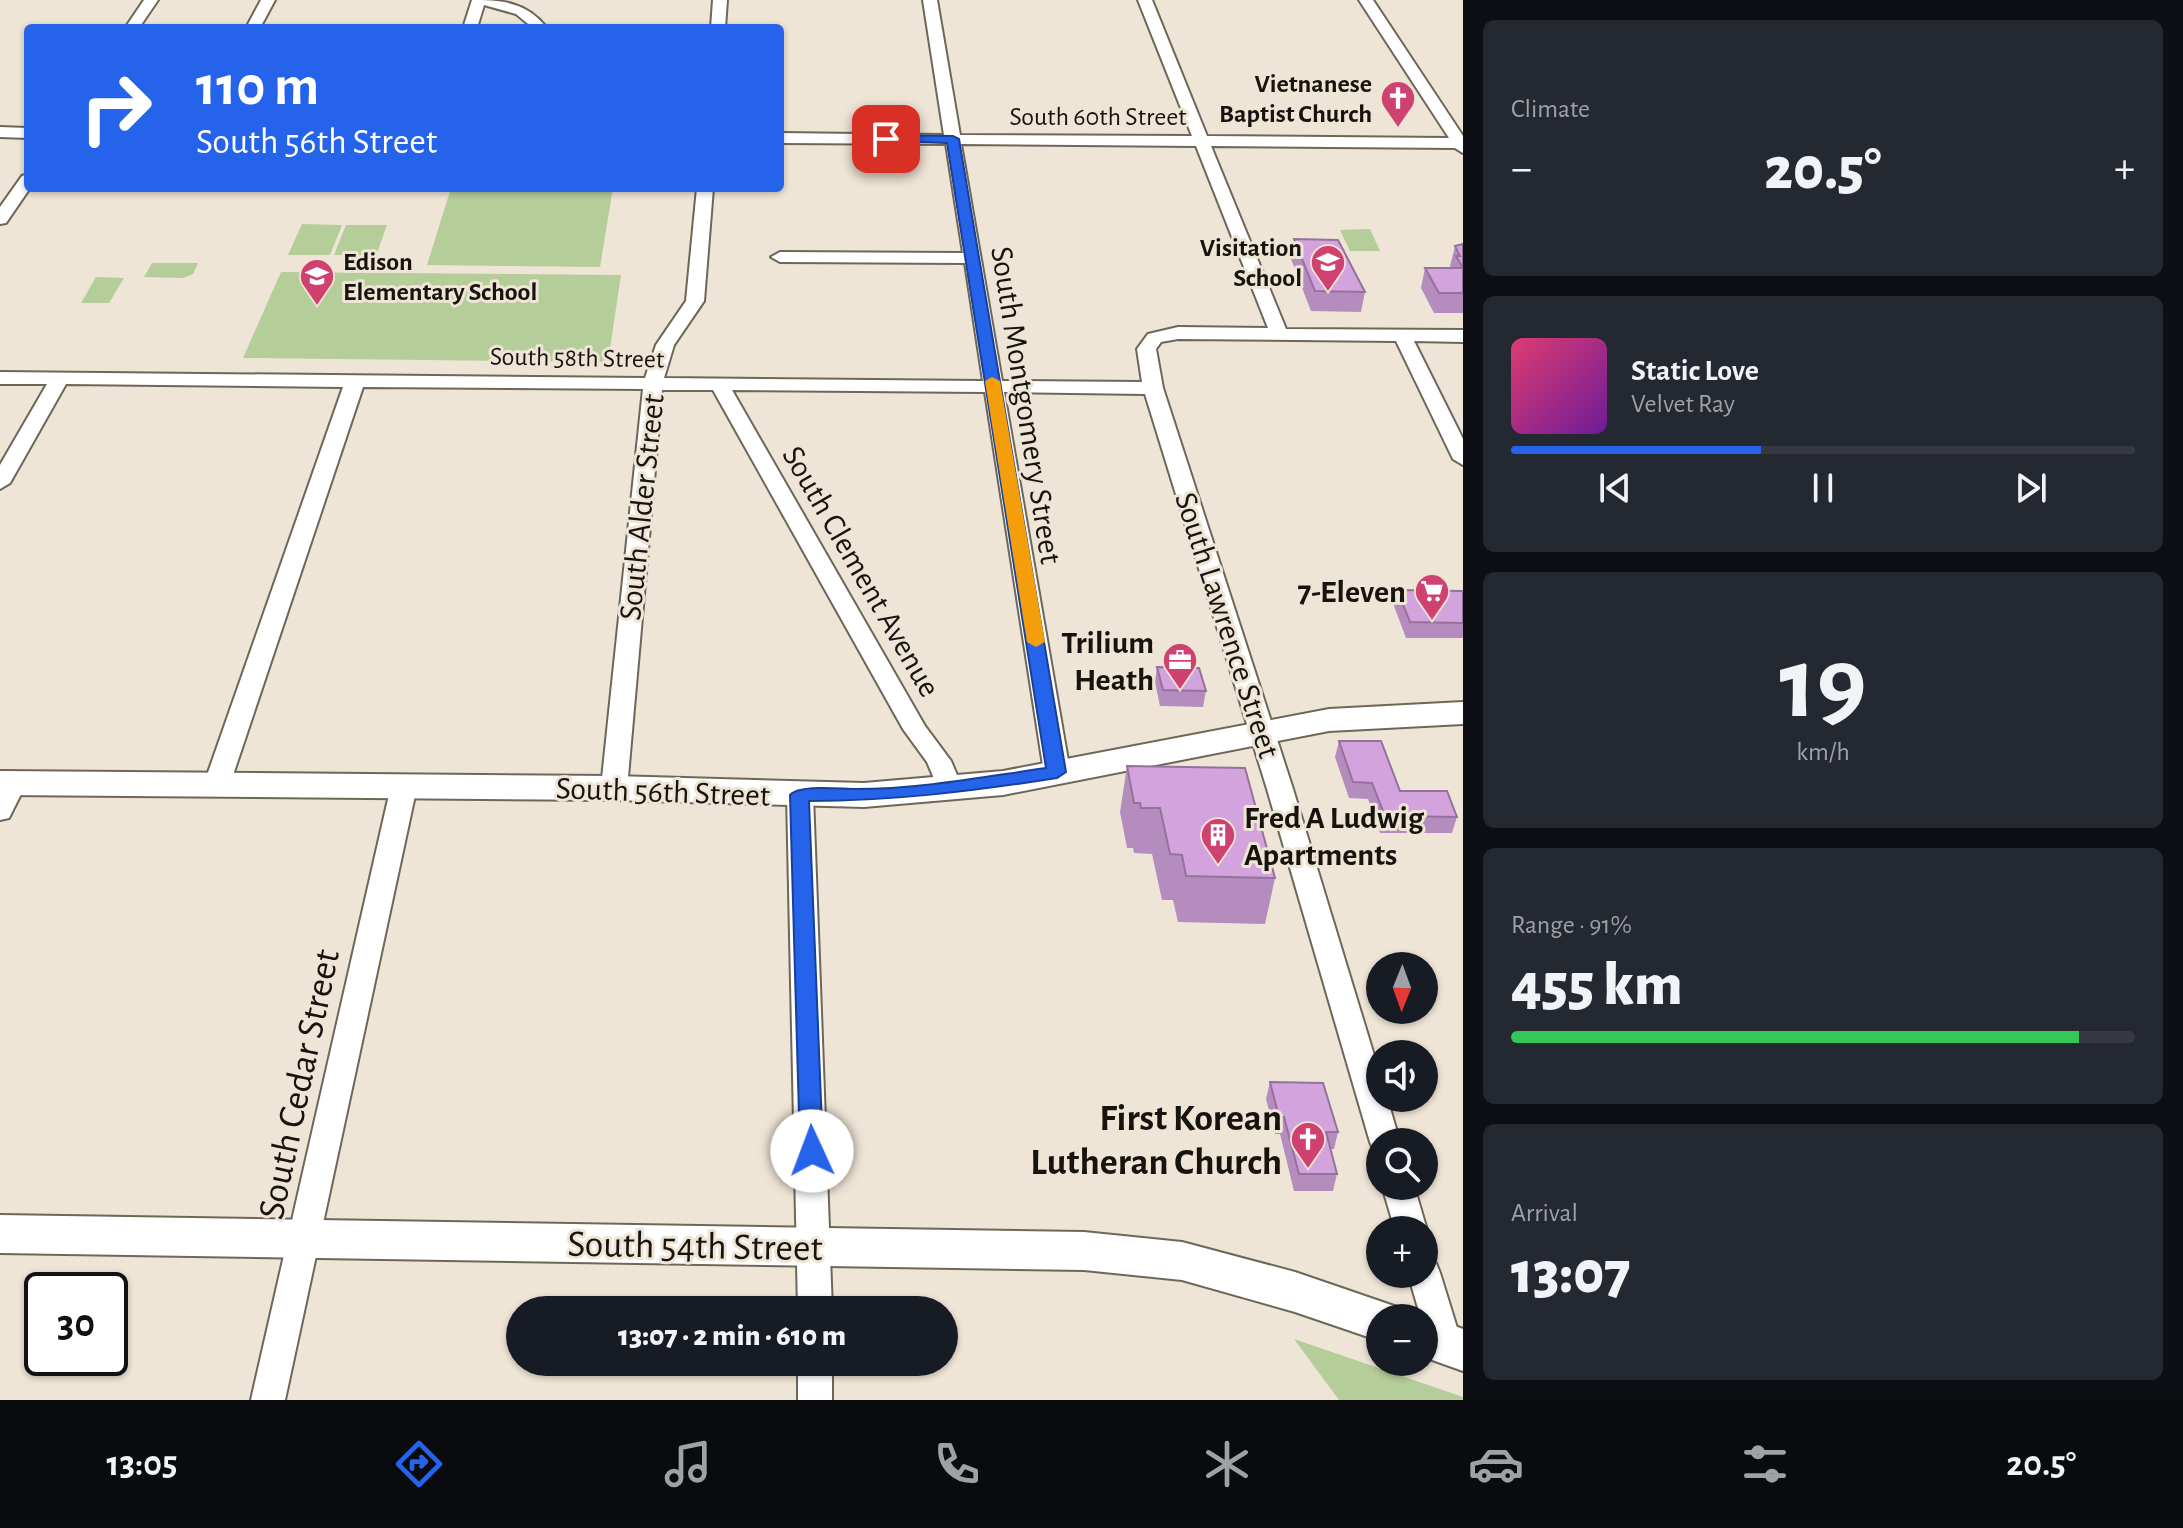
<!DOCTYPE html>
<meta charset="utf-8">
<style>
body{margin:0;font-family:"Alegreya Sans",sans-serif;background:#242831;color:#f1f3f6;height:100vh;display:flex;flex-direction:column;font-size:30px;white-space:nowrap}
*{box-sizing:border-box;margin:0}
p{font-size:26px;color:#9ea1a6}
.icon{flex:none;width:44px;height:44px;fill:none;stroke:currentColor;stroke-width:2;stroke-linecap:round;stroke-linejoin:round}
.map{position:relative;flex:1;overflow:hidden}
.panel{display:flex;flex-direction:column;gap:20px;padding:20px;background:#0d0f14;width:720px}
.panel>*{flex:none}
.top-card{position:absolute;left:24px;top:24px;width:760px;height:168px;border-radius:8px;box-shadow:0 2px 6px #0004;background:#2563eb;color:#fff;overflow:hidden}
.needle{width:52px;rotate:181deg}
.tools{position:absolute;left:1366px;top:952px;display:grid;gap:16px}
.tools a{display:grid;place-items:center;width:72px;height:72px;border-radius:50%;background:#171b24;box-shadow:0 2px 6px #0004;font-size:40px}
.speed{position:absolute;left:24px;top:1272px;display:flex;gap:16px;font-size:40px;font-weight:700;text-align:center}
.speed>*{display:grid;place-content:center;width:104px;height:104px;border-radius:50%;background:#171b24;box-shadow:0 2px 6px #0004;line-height:1}
.speed .limit{border:4px solid #111;border-radius:12px;background:#fff;color:#111}
.pin{position:absolute;display:grid;place-items:center;width:68px;height:68px;color:#fff;margin:-34px;border-radius:16px;box-shadow:0 4px 12px #0006}
.me{position:absolute;width:88px;margin:-44px;rotate:358deg;stroke-linejoin:round;filter:drop-shadow(0 0 6px #0008)}
.turn{display:flex;align-items:center;gap:28px;height:168px;padding:0 40px;font-size:36px}
.turn .icon{width:104px;height:104px;stroke-width:2.5}
.turn b{display:block;font-size:56px;line-height:68px}
.big{font-size:60px;font-weight:800;line-height:1.1}
.panel .card{flex:1;display:flex;flex-direction:column;justify-content:center;gap:12px;min-width:0;padding:0 28px;border-radius:12px;background:#242831}
.panel .dial{align-items:center;gap:0}
.dial b{font-size:104px;line-height:1}
.song{display:flex;align-items:center;gap:24px}
.cover{width:96px;height:96px;border-radius:12px;background:linear-gradient(135deg,hsl(340 70% 55%),hsl(280 70% 35%))}
.played{height:8px;border-radius:4px;background:linear-gradient(90deg,#2563eb 40%,#363941 40%)}
.keys{display:flex;justify-content:space-around;direction:ltr}
.heat{display:flex;justify-content:space-between;align-items:center;font-size:44px;direction:ltr}
.charge{height:12px;border-radius:6px;background:linear-gradient(90deg,#34c759 91%,#363941 0)}
.trip{position:absolute;left:506px;top:1296px;width:452px;height:80px;border-radius:40px;background:#171b24;box-shadow:0 2px 6px #0004;font-weight:800;line-height:80px;text-align:center}
.tabs{display:flex;height:128px;justify-content:space-around;align-items:center;background:#090b0e;color:#9ea1a6}
.tabs .icon{width:56px;height:56px}
.tabs .on{color:#2563eb}
.tabs b{font-size:36px;color:#f1f3f6}
main{display:flex;flex:1;min-height:0}
.map>svg:first-child{display:block}
.green{fill:#b5cd98}
.lines{fill:none;stroke-linecap:round;stroke-linejoin:round}
.street-casing{stroke:#6e6659;stroke-width:4}
.secondary-casing{stroke:#6e6659;stroke-width:4}
.street{fill:#fff;fill-rule:evenodd}
.secondary{fill:#fff;fill-rule:evenodd}
.wall{fill:#b58cbe}
.building{fill:#d3a3dd;stroke:#94729b;stroke-width:2}
.route{fill:#2563eb;stroke:#184099;stroke-width:2}
.slow{fill:#f59e0b}
.labels{text-anchor:middle;stroke-width:6;stroke-linejoin:round;paint-order:stroke}
.far-poi-label{font-size:26px;font-weight:bold;fill:#17140f;stroke:#efe5d6;text-anchor:end}
.far-street-label{font-size:26px;fill:#17140f;stroke:#efe5d6}
.street-label{font-size:32px;fill:#17140f;stroke:#efe5d6}
.poi-label{font-size:32px;font-weight:bold;fill:#17140f;stroke:#efe5d6;text-anchor:end}
.near-street-label{font-size:38px;fill:#17140f;stroke:#efe5d6}
.near-poi-label{font-size:38px;font-weight:bold;fill:#17140f;stroke:#efe5d6;text-anchor:end}
</style>
<main>
<div class="map">
<svg width="1463" height="1400" viewBox="0 0 1463 1400">
<rect width="100%" height="100%" fill="#efe5d6"/>
<g class="green">
<path d="M451,188H613L600,267L427,265Z"/>
<path d="M302,224L342,225L330,255H288Z"/>
<path d="M346,225H387L376,256L334,255Z"/>
<path d="M1370,229L1380,251H1350L1340,230Z"/>
<path d="M152,263H198L193,274L183,278L144,277Z"/>
<path d="M281,272L621,275L608,362L243,358Z"/>
<path d="M96,277L124,278L109,303H81Z"/>
<path d="M1294,1339L1463,1397V1400H1339Z"/>
</g>
<g class="lines">
<g class="street-casing">
<g id="street">
<path d="M144,0H158L139,28H125Z"/>
<path d="M261,0H275L260,28H246Z"/>
<path d="M472,0C502,0 527,2 547,28H533L516,14L484,5L477,28H463Z"/>
<path d="M713,0H727L725,28H711Z"/>
<path d="M923,0H937L960,135L1192,136L1138,0H1152L1207,136L1449,138L1359,0H1373L1463,136V153L1455,148L1211,146L1286,329L1463,330V342L1414,341L1463,439V465L1453,459L1396,341L1178,339L1161,342L1156,349L1163,388L1293,789L1380,1075V1098H1387L1400,1142H1380V1152L1374,1151L1370,1142L1267,789L1145,394L1004,392L1070,772L1066,778H1048L1044,772L985,392L732,390L925,726L951,761L963,789L959,795L950,797L941,795L927,762L903,729L713,390H662L627,788L623,794L614,796L605,794L601,788L643,389L363,387L230,784L226,790H208L204,784L343,387L66,384L10,483L0,489V465L47,384H0V372L645,378L656,345L686,301L697,188H713L704,301L674,345L664,378L983,381L965,263L780,262L771,257L780,252L963,253L946,144L780,143V133L944,135ZM961,144L1196,146L1268,328L1178,327L1148,334L1137,349L1142,382L1002,381Z"/>
<path d="M0,127L28,128V138L0,137Z"/>
<path d="M28,174L30,188L6,223L0,224V207L22,176Z"/>
<path d="M13,776L22,778L26,784L9,818L0,820V785L4,778Z"/>
<path d="M404,778L413,780L417,786L285,1400H251L391,786L395,780Z"/>
<path d="M800,787L809,789L813,795L832,1310H798L787,795L791,789Z"/>
<path d="M1382,1186H1414L1427,1230L1424,1236V1230H1395Z"/>
<path d="M1424,1259L1436,1263L1440,1273L1462,1344L1457,1354L1445,1359L1433,1354L1424,1330V1318H1421L1408,1274H1424Z"/>
<rect x="798" y="1362" width="34" height="38"/>
</g>
</g>
<g class="secondary-casing">
<g id="secondary">
<path d="M1463,702V724L1329,731L1003,795L864,807L614,800L0,795V771L614,776L864,783L1003,771L1329,709Z"/>
<path d="M0,1215L1084,1232L1182,1242L1295,1272L1397,1307L1402,1318H1380V1341L1295,1312L1182,1280L1084,1270L0,1253Z"/>
<path d="M1424,1315L1463,1329V1371L1424,1357V1318H1417Z"/>
</g>
</g>
<use href="#street" class="street"/>
<use href="#secondary" class="secondary"/>
</g>
<g class="wall">
<path d="M1294,239L1365,292L1361,312L1311,311L1291,259Z"/>
<path d="M1463,244V313H1434L1421,288L1425,268H1451L1450,266L1455,246Z"/>
<path d="M1397,590L1463,591V638H1406L1394,606Z"/>
<path d="M1157,667L1206,691L1203,707L1160,706L1155,682Z"/>
<path d="M1339,741L1400,791L1457,817L1452,833H1380L1368,799L1349,798L1335,757Z"/>
<path d="M1127,766L1275,878L1265,924L1178,922L1173,900H1162L1152,854L1134,853L1133,848H1127L1120,812Z"/>
<path d="M1270,1082L1338,1132L1334,1149H1330L1337,1174L1333,1191H1294L1280,1134H1275L1266,1099Z"/>
</g>
<g class="building">
<path d="M1294,239L1338,240L1365,292L1315,291Z"/>
<path d="M1463,244V293H1439L1425,268H1463L1456,256H1460L1455,246Z"/>
<path d="M1397,590L1463,591V623L1410,622Z"/>
<path d="M1157,667L1199,668L1206,691L1163,690Z"/>
<path d="M1339,741H1381L1400,791H1447L1457,817L1385,816L1372,783L1353,782Z"/>
<path d="M1127,766L1245,768L1275,878L1186,876L1182,855L1170,854L1160,808H1141L1140,803H1134Z"/>
<path d="M1270,1082L1323,1083L1338,1132H1326L1337,1174H1299L1284,1117H1279Z"/>
</g>
<path class="route" d="M886,135L953,136L959,139L1066,772L1057,778C974,791 893,801 809,801L823,1151L820,1157L812,1160L803,1157L800,1151L790,795C799,784 840,789 855,789C920,789 983,777 1046,768L947,143L882,141L880,139Z"/>
<path class="slow" d="M992,377L1000,381L1045,642L1036,647L1027,642L985,381Z"/>
<defs>
<g id="church-pin" transform="scale(1.8)"><path d="M0 17L-7.5 6A9.5 9.5 0 1 1 7.5 6Z" fill="#cf416e" stroke="#efe5d6"/><path d="M-1.2-6h2.4v3.5h3.3v2.4h-3.3V6h-2.4V-.1h-3.3v-2.4h3.3Z" fill="#fff"/></g>
<g id="school-pin" transform="scale(1.8)"><path d="M0 17L-7.5 6A9.5 9.5 0 1 1 7.5 6Z" fill="#cf416e" stroke="#efe5d6"/><path d="M0-5L7-2L0 1L-7-2ZM-4 1L0 2.5L4 1V4Q0 6-4 4Z" fill="#fff"/></g>
<g id="supermarket-pin" transform="scale(1.8)"><path d="M0 17L-7.5 6A9.5 9.5 0 1 1 7.5 6Z" fill="#cf416e" stroke="#efe5d6"/><path d="M-6-5.5h2.5l.6 2H6L4.5 2H-2.5L-4.4-4H-6ZM-1.5 3.2a1.3 1.3 0 1 0 .1 0ZM3 3.2a1.3 1.3 0 1 0 .1 0Z" fill="#fff"/></g>
<g id="office-pin" transform="scale(1.8)"><path d="M0 17L-7.5 6A9.5 9.5 0 1 1 7.5 6Z" fill="#cf416e" stroke="#efe5d6"/><path d="M-6-3h4V-5.5h4V-3h4V5H-6ZM-1-4.5V-3h2v-1.5ZM-6 0V1H6V0Z" fill="#fff"/></g>
<g id="building-pin" transform="scale(1.8)"><path d="M0 17L-7.5 6A9.5 9.5 0 1 1 7.5 6Z" fill="#cf416e" stroke="#efe5d6"/><path d="M-4-6H4V6H1V3H-1V6H-4ZM-2.5-4.3h1.7v1.8h-1.7ZM.8-4.3h1.7v1.8H.8ZM-2.5-1h1.7V.8h-1.7ZM.8-1h1.7V.8H.8Z" fill="#fff"/></g>
</defs>
<g fill-rule="evenodd">
<use href="#church-pin" x="1398" y="98"/>
<use href="#school-pin" x="1328" y="262"/>
<use href="#school-pin" x="317" y="276"/>
<use href="#supermarket-pin" x="1432" y="591"/>
<use href="#office-pin" x="1180" y="660"/>
<use href="#building-pin" x="1218" y="835"/>
<use href="#church-pin" x="1308" y="1139"/>
</g>
<g class="labels">
<g class="far-poi-label">
<text x="1372" y="92">Vietnanese<tspan x="1372" dy="30">Baptist Church</tspan></text>
<text x="1302" y="256">Visitation<tspan x="1302" dy="30">School</tspan></text>
<text x="343" y="270" text-anchor="start">Edison<tspan x="343" dy="30">Elementary School</tspan></text>
</g>
<g class="far-street-label">
<text x="1098" y="125">South 60th Street</text>
<text transform="translate(577 357) rotate(1)" y="9">South 58th Street</text>
</g>
<g class="street-label">
<text transform="translate(1027 405) rotate(81)" y="11">South Montgomery Street</text>
<text transform="translate(641 507) rotate(-84)" y="11">South Alder Street</text>
<text transform="translate(862 571) rotate(60)" y="11">South Clement Avenue</text>
<text transform="translate(1228 625) rotate(72)" y="11">South Lawrence Street</text>
<text transform="translate(663 791) rotate(2)" y="11">South 56th Street</text>
</g>
<g class="poi-label">
<text x="1406" y="602">7-Eleven</text>
<text x="1154" y="653">Trilium<tspan x="1154" dy="37">Heath</tspan></text>
<text x="1244" y="828" text-anchor="start">Fred A Ludwig<tspan x="1244" dy="37">Apartments</tspan></text>
</g>
<g class="near-street-label">
<text transform="translate(298 1084) rotate(-78)" y="13">South Cedar Street</text>
<text transform="translate(695 1245) rotate(1)" y="13">South 54th Street</text>
</g>
<g class="near-poi-label">
<text x="1282" y="1130">First Korean<tspan x="1282" dy="44">Lutheran Church</tspan></text>
</g>
</g>
</svg>
<div class="tools">
<a><svg class="needle" viewBox="-14 -14 28 28"><path d="M0-13l5 13h-10z" fill="#e53935"/><path d="M0 13l5-13h-10z" fill="#9ea1a6"/></svg></a>
<a><svg class="icon" aria-label="sound" viewBox="0 0 24 24"><path d="M4 9h4l5-4v14l-5-4H4zM17 9q2 3 0 6"/></svg></a>
<a><svg class="icon" aria-label="search" viewBox="0 0 24 24"><circle cx="10" cy="10" r="6"/><path d="M15 15l6 6"/></svg></a>
<a>+</a>
<a>−</a>
</div>
<div class="speed"><div class="limit">30</div></div>
<div class="pin" style="left:886px;top:139px;background:#d93025"><svg class="icon" aria-label="arrive" viewBox="0 0 24 24"><path d="M6 21V4h12l-3 4 3 4H6"/></svg></div>
<svg class="me" style="left:812px;top:1151px" viewBox="-20 -20 40 40"><circle r="19" fill="#fff"/><path d="M0-13L10 11 0 6-10 11z" fill="#2563eb"/></svg>
<div class="trip">13:07 · 2 min · 610 m</div>
<div class="top-card">
<div class="turn"><svg class="icon" aria-label="right" viewBox="0 0 24 24"><path d="M7 20v-9h11M14 6l5 5-5 5"/></svg><div><b>110 m</b>South 56th Street</div></div>
</div>
</div>
<section class="panel">
<div class="card"><p>Climate</p>
<div class="heat"><a>−</a><b class="big">20.5°</b><a>+</a></div>
</div>
<div class="card">
<div class="song"><i class="cover"></i><div><b>Static Love</b><p>Velvet Ray</p></div></div>
<div class="played"></div>
<div class="keys"><svg class="icon" aria-label="previous" viewBox="0 0 24 24"><path d="M18 5L8 12l10 7zM5 5v14"/></svg><svg class="icon" aria-label="pause" viewBox="0 0 24 24"><path d="M8 5v14M16 5v14"/></svg><svg class="icon" aria-label="next" viewBox="0 0 24 24"><path d="M6 5l10 7-10 7zM19 5v14"/></svg></div>
</div>
<div class="card dial"><b>19</b><p>km/h</p></div>
<div class="card"><p>Range · 91%</p><b class="big">455 km</b><div class="charge"></div></div>
<div class="card"><p>Arrival</p><b class="big">13:07</b></div>
</section>
</main>
<nav class="tabs">
<b>13:05</b>
<svg class="icon on" aria-label="directions" viewBox="0 0 24 24"><path d="M12 3l9 9-9 9-9-9zM9 14v-3h6M13 9l2 2-2 2"/></svg>
<svg class="icon" aria-label="music" viewBox="0 0 24 24"><path d="M9 18V5l10-2v13"/><circle cx="6" cy="18" r="3"/><circle cx="16" cy="16" r="3"/></svg>
<svg class="icon" aria-label="phone" viewBox="0 0 24 24"><path d="M5 4h4l2 5-3 2q2 4 5 5l2-3 5 2v4C11 20 4 13 5 4z"/></svg>
<svg class="icon" aria-label="climate" viewBox="0 0 24 24"><path d="M12 3v18M4 7l16 10M4 17L20 7"/></svg>
<svg class="icon" aria-label="car" viewBox="0 0 24 24"><path d="M5 17H2v-5l4-1 3-4h7l3 4 3 1v5h-3M9 17h6M6 11h13"/><circle cx="7" cy="17" r="2"/><circle cx="17" cy="17" r="2"/></svg>
<svg class="icon" aria-label="filters" viewBox="0 0 24 24"><path d="M4 7h16M4 17h16"/><circle cx="9" cy="7" r="2"/><circle cx="15" cy="17" r="2"/></svg>
<b>20.5°</b>
</nav>
